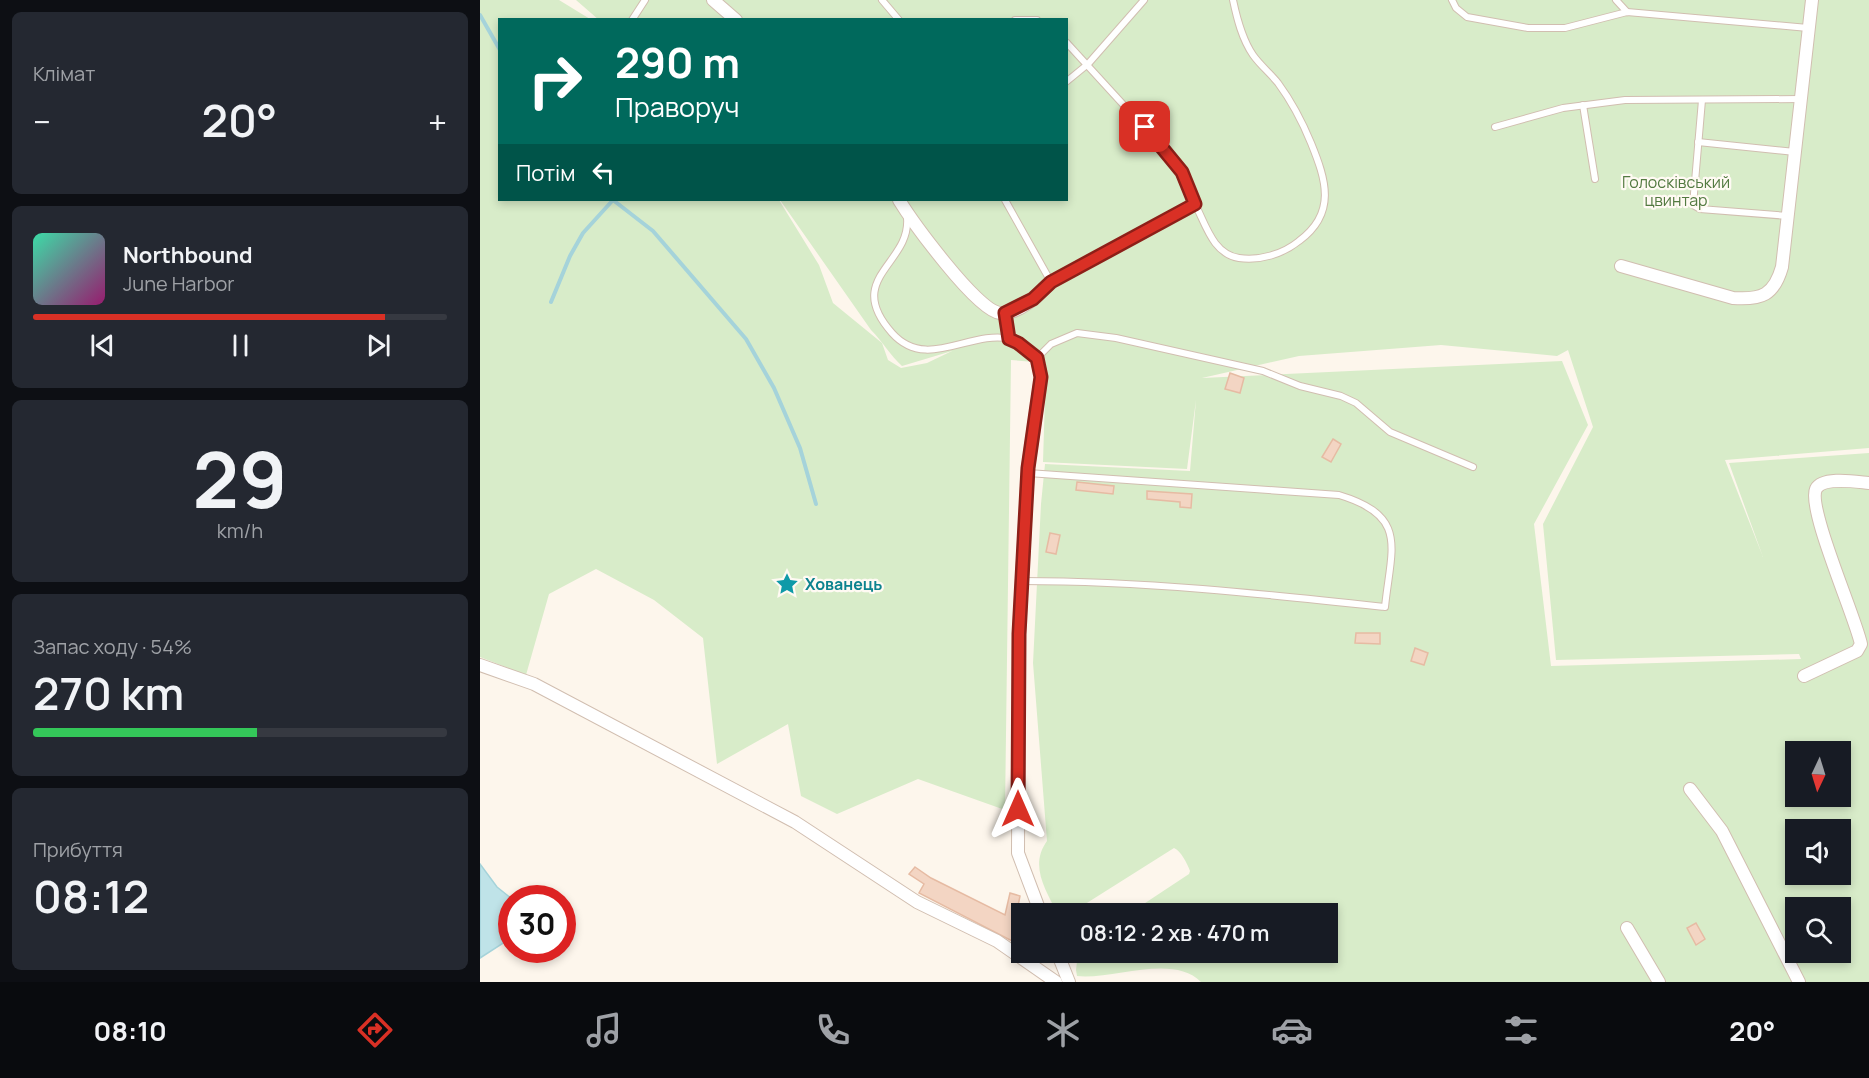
<!DOCTYPE html>
<html lang="uk">
<meta charset="utf-8">
<style>
body{margin:0;font-family:Manrope,sans-serif;background:#242831;color:#f1f3f6;height:100vh;display:flex;flex-direction:column;font-size:22px;white-space:nowrap}
*{box-sizing:border-box;margin:0}
p{font-size:20px;color:#9ea1a6}
.icon{flex:none;width:33px;height:33px;fill:none;stroke:currentColor;stroke-width:2;stroke-linecap:round;stroke-linejoin:round}
.map{position:relative;flex:1;overflow:hidden}
.panel{display:flex;flex-direction:column;gap:12px;padding:12px;background:#0d0f14;width:480px}
.panel>*{flex:none}
.banner{position:absolute;left:18px;top:18px;width:570px;height:183px;border-radius:0px;box-shadow:0 3px 9px #0003;background:#00695c;color:#fff;overflow:hidden}
.needle{width:39px;rotate:184deg}
.buttons{position:absolute;left:1305px;top:741px;display:grid;gap:12px}
.buttons a{display:grid;place-items:center;width:66px;height:66px;border-radius:0px;background:#171b24;box-shadow:0 3px 9px #0003;font-size:30px}
.speed{position:absolute;left:18px;top:885px;display:flex;gap:12px;font-size:30px;font-weight:700;text-align:center}
.speed>*{display:grid;place-content:center;width:78px;height:78px;border-radius:50%;background:#171b24;box-shadow:0 3px 9px #0003;line-height:1}
.speed .limit{border:9px solid #d22;background:#fff;color:#111}
.pin{position:absolute;display:grid;place-items:center;width:51px;height:51px;color:#fff;margin:-26px;border-radius:12px;box-shadow:0 3px 9px #0006}
.me{position:absolute;width:66px;margin:-33px;rotate:0deg;stroke-linejoin:round;filter:drop-shadow(0 0 4px #0008)}
.turn{display:flex;align-items:center;gap:21px;height:126px;padding:0 18px;font-size:27px}
.turn .icon{width:78px;height:78px;stroke-width:2.5}
.turn b{display:block;font-size:42px;line-height:51px}
.then{display:flex;align-items:center;height:57px;padding:0 18px;background:#0003;gap:12px;font-size:22px}
.big{font-size:45px;font-weight:600;line-height:1.1}
.panel .tile{flex:1;display:flex;flex-direction:column;justify-content:center;gap:9px;min-width:0;padding:0 21px;border-radius:9px;background:#242831}
.panel .dial{align-items:center;gap:0}
.dial b{font-size:78px;line-height:1}
.song{display:flex;align-items:center;gap:18px}
.cover{width:72px;height:72px;border-radius:9px;background:linear-gradient(135deg,hsl(160 70% 55%),hsl(320 70% 35%))}
.played{height:6px;border-radius:3px;background:linear-gradient(90deg,#d93025 85%,#363941 85%)}
.keys{display:flex;justify-content:space-around;direction:ltr}
.heat{display:flex;justify-content:space-between;align-items:center;font-size:33px;direction:ltr}
.charge{height:9px;border-radius:4px;background:linear-gradient(90deg,#34c759 54%,#363941 0)}
.trip{position:absolute;left:531px;top:903px;width:327px;height:60px;border-radius:0px;background:#171b24;box-shadow:0 3px 9px #0003;font-weight:600;line-height:60px;text-align:center}
.tab-bar{display:flex;height:96px;justify-content:space-around;align-items:center;background:#090b0e;color:#9ea1a6}
.tab-bar .icon{width:42px;height:42px}
.tab-bar .on{color:#d93025}
.tab-bar b{font-size:27px;color:#f1f3f6}
main{display:flex;flex:1;min-height:0}
.map>svg:first-child{display:block}
.green{fill:#d8ecc9;fill-rule:evenodd}
.water{fill:#bfe3e8;stroke:#a5d3da;stroke-width:1.5}
.lines{fill:none;stroke-linecap:round;stroke-linejoin:round}
.stream{stroke:#a5d3da;stroke-width:4}
.building{fill:#f3d5c3;stroke:#e6bba3;stroke-width:1.5}
.service-casing{stroke:#d1beb0;stroke-width:8}
.minor-casing{stroke:#d1beb0;stroke-width:14}
.service{stroke:#fff;stroke-width:6}
.minor{stroke:#fff;stroke-width:12}
.route-casing{stroke:#8d1f18;stroke-width:15}
.route{stroke:#d93025;stroke-width:10}
.labels{text-anchor:middle;stroke-width:4.5;stroke-linejoin:round;paint-order:stroke}
.park-label{font-size:16px;fill:#537a41;stroke:#fffaf3}
.culture-label{font-size:16px;font-weight:bold;fill:#0d838f;stroke:#fffaf3;text-anchor:start}
</style>
<main>
<section class="panel">
<div class="tile"><p>Клімат</p>
<div class="heat"><a>−</a><b class="big">20°</b><a>+</a></div>
</div>
<div class="tile">
<div class="song"><i class="cover"></i><div><b>Northbound</b><p>June Harbor</p></div></div>
<div class="played"></div>
<div class="keys"><svg class="icon" aria-label="previous" viewBox="0 0 24 24"><path d="M18 5L8 12l10 7zM5 5v14"/></svg><svg class="icon" aria-label="pause" viewBox="0 0 24 24"><path d="M8 5v14M16 5v14"/></svg><svg class="icon" aria-label="next" viewBox="0 0 24 24"><path d="M6 5l10 7-10 7zM19 5v14"/></svg></div>
</div>
<div class="tile dial"><b>29</b><p>km/h</p></div>
<div class="tile"><p>Запас ходу · 54%</p><b class="big">270 km</b><div class="charge"></div></div>
<div class="tile"><p>Прибуття</p><b class="big">08:12</b></div>
</section>
<div class="map">
<svg width="1389" height="982" viewBox="0 0 1389 982">
<rect width="100%" height="100%" fill="#fdf6ec"/>
<path class="green" d="M0,0H79L110,19L20,20V200H299L339,265L353,303L402,343L408,360L421,368L447,363L472,351L422,366C410,355 403,342 391,330L300,200H586V20H119L96,0H1389V448L1245,460L1283,557L1249,463L1389,453V982H721C693,953 633,980 597,976L596,970L598,953L848,952V914L650,913L709,874L710,871C707,863 701,851 694,848L591,913H577C566,890 549,866 567,841L553,663L561,504L565,464L710,471L716,400L707,469L563,462L566,363L531,360L525,810L438,779L357,814L321,796L308,724L237,764L223,638L174,600L116,569L69,594L46,675L0,657ZM961,345L1077,356L1088,350L1113,427L1063,524L1076,660L1319,654L1321,659L1071,666L1054,524L1108,425L1082,361L722,378L819,356ZM1316,752H1360V796H1316ZM1316,830H1360V874H1316ZM1316,908H1360V952H1316Z"/>
<path class="water" d="M0,864L17,887L32,899L31,938L0,958Z"/>
<g class="lines">
<g class="stream">
<path d="M0,15L20,50"/>
<path d="M133,200L173,231L266,339L294,388L320,448L336,504"/>
<path d="M71,302L90,256L103,233L133,200"/>
</g>
</g>
<g class="building">
<path d="M750,373L764,378L760,393L745,389Z"/>
<path d="M853,439L861,444L851,462L842,457Z"/>
<path d="M597,482L634,486L633,494L596,490Z"/>
<path d="M667,491L712,494L711,508L700,507V502L667,499Z"/>
<path d="M570,533L580,535L576,554L566,552Z"/>
<path d="M876,633H900V644L875,643Z"/>
<path d="M935,648L948,653L944,665L931,661Z"/>
<path d="M435,867L451,878L525,915L530,893L540,896L536,916H542V933L536,943L439,893L444,884L429,874Z"/>
<path d="M1216,923L1225,939L1216,945L1207,928Z"/>
</g>
<g class="lines">
<g class="service-casing">
<g id="service">
<path d="M402,0L419,20"/>
<path d="M972,0L976,8L987,17L1048,28H1085L1147,12L1328,28"/>
<path d="M1136,0L1147,12"/>
<path d="M152,20L165,0"/>
<path d="M535,20H557"/>
<path d="M586,82L608,64L664,0"/>
<path d="M1222,100L1213,205L1220,209L1308,216"/>
<path d="M1103,105L1115,179"/>
<path d="M1015,127L1083,108L1145,100L1321,99"/>
<path d="M1218,142L1315,152"/>
<path d="M525,200L571,282L715,204L709,184L693,159L586,42"/>
<path d="M715,204C726,225 733,254 759,258C780,261 803,254 819,241C857,213 846,180 831,143C822,121 812,102 798,83C790,73 780,65 773,55C762,39 757,19 753,0"/>
<path d="M427,218C431,264 363,278 412,333C447,372 490,329 531,339C541,342 549,351 557,358L571,344L597,333L636,338L783,371L820,386L861,396L876,403L910,432L993,467"/>
<path d="M542,581C664,581 784,594 905,607C911,548 929,516 859,495L548,473"/>
</g>
</g>
<g class="minor-casing">
<g id="minor">
<path d="M233,0L256,20"/>
<path d="M419,200C432,221 497,311 520,313C539,315 559,295 571,282"/>
<path d="M1141,266L1253,298C1282,300 1294,295 1302,267L1332,0"/>
<path d="M525,313L529,339"/>
<path d="M557,358L561,377L548,468L539,634L538,853L561,914"/>
<path d="M0,665L54,684L315,822L437,902L517,941L576,982"/>
<path d="M1324,676L1377,651L1381,644C1375,616 1327,508 1336,489C1343,476 1377,482 1389,483"/>
<path d="M1210,789L1242,831L1319,982"/>
<path d="M1147,928L1179,982"/>
<path d="M577,952L589,982"/>
</g>
</g>
<use href="#service" class="service"/>
<use href="#minor" class="minor"/>
</g>
<g class="lines">
<g class="route-casing">
<path id="route" d="M538,809L539,634L548,468L561,377L557,358L538,343L529,339L525,313L553,299L571,282L715,204L702,172L665,127"/>
</g>
<use href="#route" class="route"/>
</g>
<defs>
<g id="sight-bare" transform="scale(1.8)"><path d="M0-6L1.8-2.2L6-1.7L2.9 1.2L3.7 5.4L0 3.3L-3.7 5.4L-2.9 1.2L-6-1.7L-1.8-2.2Z" fill="#0f9aa8" stroke="#fffaf3" stroke-width="2.5" paint-order="stroke"/></g>
</defs>
<g fill-rule="evenodd">
<use href="#sight-bare" x="307" y="584"/>
</g>
<g class="labels">
<g class="park-label">
<text x="1196" y="188">Голосківський<tspan x="1196" dy="18">цвинтар</tspan></text>
</g>
<g class="culture-label">
<text x="325" y="590">Хованець</text>
</g>
</g>
</svg>
<div class="buttons">
<a><svg class="needle" viewBox="-14 -14 28 28"><path d="M0-13l5 13h-10z" fill="#e53935"/><path d="M0 13l5-13h-10z" fill="#9ea1a6"/></svg></a>
<a><svg class="icon" aria-label="sound" viewBox="0 0 24 24"><path d="M4 9h4l5-4v14l-5-4H4zM17 9q2 3 0 6"/></svg></a>
<a><svg class="icon" aria-label="search" viewBox="0 0 24 24"><circle cx="10" cy="10" r="6"/><path d="M15 15l6 6"/></svg></a>
</div>
<div class="speed"><div class="limit">30</div></div>
<div class="pin" style="left:665px;top:127px;background:#d93025"><svg class="icon" aria-label="arrive" viewBox="0 0 24 24"><path d="M6 21V4h12l-3 4 3 4H6"/></svg></div>
<svg class="me" style="left:538px;top:809px" viewBox="-20 -20 40 40"><path d="M0-17L14 15 0 8-14 15z" fill="#d93025" stroke="#fff" stroke-width="4"/></svg>
<div class="trip">08:12 · 2 хв · 470 m</div>
<div class="banner">
<div class="turn"><svg class="icon" aria-label="right" viewBox="0 0 24 24"><path d="M7 20v-9h11M14 6l5 5-5 5"/></svg><div><b>290 m</b>Праворуч</div></div>
<div class="then">Потім<svg class="icon" aria-label="left" viewBox="0 0 24 24"><path d="M17 20v-9H6M10 6l-5 5 5 5"/></svg></div>
</div>
</div>
</main>
<nav class="tab-bar">
<b>08:10</b>
<svg class="icon on" aria-label="directions" viewBox="0 0 24 24"><path d="M12 3l9 9-9 9-9-9zM9 14v-3h6M13 9l2 2-2 2"/></svg>
<svg class="icon" aria-label="music" viewBox="0 0 24 24"><path d="M9 18V5l10-2v13"/><circle cx="6" cy="18" r="3"/><circle cx="16" cy="16" r="3"/></svg>
<svg class="icon" aria-label="phone" viewBox="0 0 24 24"><path d="M5 4h4l2 5-3 2q2 4 5 5l2-3 5 2v4C11 20 4 13 5 4z"/></svg>
<svg class="icon" aria-label="climate" viewBox="0 0 24 24"><path d="M12 3v18M4 7l16 10M4 17L20 7"/></svg>
<svg class="icon" aria-label="car" viewBox="0 0 24 24"><path d="M5 17H2v-5l4-1 3-4h7l3 4 3 1v5h-3M9 17h6M6 11h13"/><circle cx="7" cy="17" r="2"/><circle cx="17" cy="17" r="2"/></svg>
<svg class="icon" aria-label="filters" viewBox="0 0 24 24"><path d="M4 7h16M4 17h16"/><circle cx="9" cy="7" r="2"/><circle cx="15" cy="17" r="2"/></svg>
<b>20°</b>
</nav>
